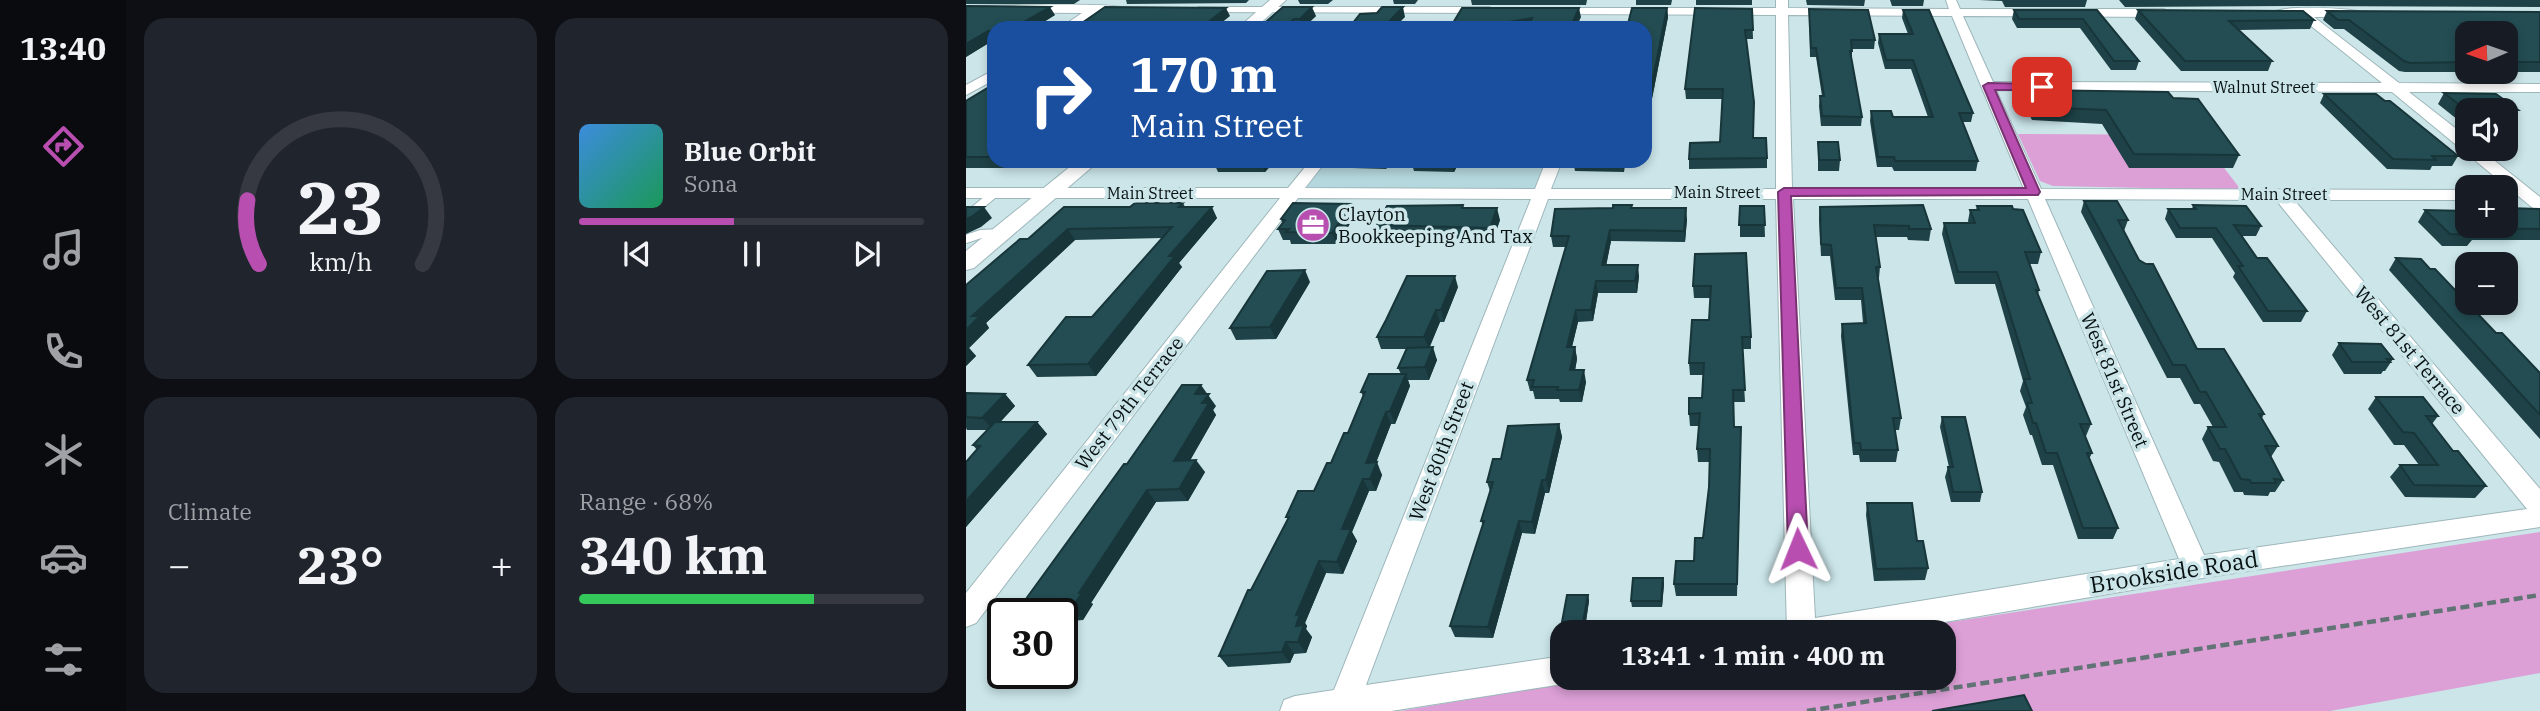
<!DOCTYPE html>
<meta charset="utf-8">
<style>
body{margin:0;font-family:"IBM Plex Serif",serif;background:#20242c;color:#f1f3f6;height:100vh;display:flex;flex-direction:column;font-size:26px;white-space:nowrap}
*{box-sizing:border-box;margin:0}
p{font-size:23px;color:#9ea1a6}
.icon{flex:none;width:38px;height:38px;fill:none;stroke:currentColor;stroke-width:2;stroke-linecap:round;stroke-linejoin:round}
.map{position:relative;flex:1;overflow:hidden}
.details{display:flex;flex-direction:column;gap:18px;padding:18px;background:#0d0f14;width:840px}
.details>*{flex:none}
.top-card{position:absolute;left:21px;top:21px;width:665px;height:147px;border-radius:21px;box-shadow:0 4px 10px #0003;background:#1a4fa0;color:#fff;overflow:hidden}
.needle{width:46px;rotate:268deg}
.tools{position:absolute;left:1489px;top:21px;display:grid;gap:14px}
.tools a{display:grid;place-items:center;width:63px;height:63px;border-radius:14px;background:#171b24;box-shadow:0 4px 10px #0003;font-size:35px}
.speed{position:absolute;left:21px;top:598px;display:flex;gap:14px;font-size:35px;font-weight:700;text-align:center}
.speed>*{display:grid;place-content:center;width:91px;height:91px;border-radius:50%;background:#171b24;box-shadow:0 4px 10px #0003;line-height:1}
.speed .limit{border:4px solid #111;border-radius:10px;background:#fff;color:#111}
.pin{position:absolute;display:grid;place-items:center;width:60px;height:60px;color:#fff;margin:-30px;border-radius:14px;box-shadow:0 4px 10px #0006}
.me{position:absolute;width:77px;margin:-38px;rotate:358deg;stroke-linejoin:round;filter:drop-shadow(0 0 5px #0008)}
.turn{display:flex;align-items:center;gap:24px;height:147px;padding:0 28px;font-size:32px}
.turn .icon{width:91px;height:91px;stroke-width:2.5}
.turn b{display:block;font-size:49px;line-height:60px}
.big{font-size:52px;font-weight:700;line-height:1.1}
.details .card{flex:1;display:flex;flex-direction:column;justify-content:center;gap:10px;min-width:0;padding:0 24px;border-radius:21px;background:#20242c}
.details .dial{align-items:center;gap:0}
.dial svg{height:182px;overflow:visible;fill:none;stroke:#363941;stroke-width:7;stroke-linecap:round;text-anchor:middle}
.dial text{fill:#f1f3f6;stroke:none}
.song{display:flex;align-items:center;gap:21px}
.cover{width:84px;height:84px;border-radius:10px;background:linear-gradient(135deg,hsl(210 70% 55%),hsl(150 70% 35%))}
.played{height:7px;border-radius:4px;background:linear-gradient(90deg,#b74eb0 45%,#363941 45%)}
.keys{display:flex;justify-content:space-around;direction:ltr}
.heat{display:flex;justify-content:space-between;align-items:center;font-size:38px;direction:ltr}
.charge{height:10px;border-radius:5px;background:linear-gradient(90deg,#34c759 68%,#363941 0)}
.details .tiles{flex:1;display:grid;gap:18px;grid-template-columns:repeat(2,1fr)}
.trip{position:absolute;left:584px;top:620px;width:406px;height:70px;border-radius:21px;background:#171b24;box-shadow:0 4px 10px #0003;font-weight:700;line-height:70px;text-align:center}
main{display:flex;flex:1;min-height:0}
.tabs{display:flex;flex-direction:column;width:126px;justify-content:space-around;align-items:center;background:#090b0e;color:#9ea1a6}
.tabs .icon{width:49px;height:49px}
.tabs .selected{color:#b74eb0}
.tabs b{font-size:32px;color:#f1f3f6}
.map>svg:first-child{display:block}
.built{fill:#b5d8de}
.green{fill:#dca0d6}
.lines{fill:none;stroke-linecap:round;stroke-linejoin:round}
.service-casing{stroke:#9db6ba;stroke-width:10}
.minor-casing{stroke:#9db6ba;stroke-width:2}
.tertiary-casing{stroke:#9db6ba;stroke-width:2}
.path{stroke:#627375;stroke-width:4.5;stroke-dasharray:9 4.5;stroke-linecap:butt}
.service{stroke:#fff;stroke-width:8}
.minor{fill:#fff;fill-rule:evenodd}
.tertiary{fill:#fff;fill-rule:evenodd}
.wall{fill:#1e4247;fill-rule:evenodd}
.shaded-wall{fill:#18363a}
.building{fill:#234d53;stroke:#18363a;stroke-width:2}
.route{fill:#b74eb0;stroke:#773372;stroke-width:2}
.labels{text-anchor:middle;stroke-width:7;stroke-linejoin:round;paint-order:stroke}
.far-street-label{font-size:16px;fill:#091213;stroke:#cbe5e9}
.poi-label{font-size:19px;fill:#091213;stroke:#cbe5e9;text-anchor:start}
.street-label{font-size:19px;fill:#091213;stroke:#cbe5e9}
.near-street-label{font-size:23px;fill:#091213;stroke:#cbe5e9}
</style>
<main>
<nav class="tabs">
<b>13:40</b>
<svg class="icon selected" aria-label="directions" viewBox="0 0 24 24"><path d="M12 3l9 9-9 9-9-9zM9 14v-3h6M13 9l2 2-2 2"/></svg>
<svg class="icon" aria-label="music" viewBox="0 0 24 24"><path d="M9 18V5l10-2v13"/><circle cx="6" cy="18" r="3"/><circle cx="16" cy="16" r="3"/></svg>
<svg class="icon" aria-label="phone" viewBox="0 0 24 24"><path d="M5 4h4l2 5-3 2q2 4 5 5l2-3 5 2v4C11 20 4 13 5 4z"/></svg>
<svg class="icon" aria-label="climate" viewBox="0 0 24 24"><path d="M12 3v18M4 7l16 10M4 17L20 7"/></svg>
<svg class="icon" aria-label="car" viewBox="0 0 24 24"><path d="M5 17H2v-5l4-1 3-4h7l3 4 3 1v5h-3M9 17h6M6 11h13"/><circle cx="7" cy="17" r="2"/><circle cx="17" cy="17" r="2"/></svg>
<svg class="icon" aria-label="filters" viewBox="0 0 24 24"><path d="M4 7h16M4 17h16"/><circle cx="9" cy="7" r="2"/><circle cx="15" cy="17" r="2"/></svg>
</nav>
<section class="details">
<div class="tiles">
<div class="card dial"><svg viewBox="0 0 100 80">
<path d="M14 69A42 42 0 1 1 86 69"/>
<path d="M14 69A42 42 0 0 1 9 41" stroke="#b74eb0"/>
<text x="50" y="56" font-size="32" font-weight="700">23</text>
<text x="50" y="72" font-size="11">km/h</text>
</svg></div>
<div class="card">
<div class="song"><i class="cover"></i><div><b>Blue Orbit</b><p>Sona</p></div></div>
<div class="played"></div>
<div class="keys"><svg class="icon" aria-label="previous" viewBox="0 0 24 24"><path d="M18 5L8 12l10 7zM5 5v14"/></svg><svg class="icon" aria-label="pause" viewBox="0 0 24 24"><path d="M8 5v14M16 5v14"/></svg><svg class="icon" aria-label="next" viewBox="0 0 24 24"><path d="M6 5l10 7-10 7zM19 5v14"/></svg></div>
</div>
<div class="card"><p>Climate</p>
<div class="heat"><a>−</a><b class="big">23°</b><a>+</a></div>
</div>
<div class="card"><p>Range · 68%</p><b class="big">340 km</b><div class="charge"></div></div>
</div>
</section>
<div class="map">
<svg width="1574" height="711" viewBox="0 0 1574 711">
<rect width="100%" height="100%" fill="#cbe5e9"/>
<path class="built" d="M356,161H583L572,189L333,190Z"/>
<g class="green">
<path d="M1052,134L1233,135L1275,190L1087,186L1074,181Z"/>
<path d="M1574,532V673L1364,711H434L636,677H978V632H919Z"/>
</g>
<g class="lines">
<g class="service-casing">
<g id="service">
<path d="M0,217L29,193"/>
<path d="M0,239L15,234L35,233"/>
</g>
</g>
<g class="minor-casing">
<g id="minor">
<path d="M810,0H822V8L983,9L980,0H990L994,9H1198L1204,13L1198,17L997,16L1027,82L1416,83L1334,17H1311L1305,13C1316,5 1375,8 1391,11V15L1387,17H1348L1433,83L1574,84V92H1443L1502,138V149H1514L1574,197V210L1568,209L1426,92L1030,90L1075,189L1502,190V200H1328L1574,489V527L1230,579L920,632H821L810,199H582L400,685L597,656V677H609L607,680L597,684L425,711H314L318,700L329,696L368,690L565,199L332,198L10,623L0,627V593L314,198H0V188H322L344,161H360L339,188L569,189L580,161H596L585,189H810V15L587,14L581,11L587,8H810ZM822,15L986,16L1058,189H826ZM827,199H1062L1213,559L849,618ZM1079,199L1310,200L1561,509L1238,555Z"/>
<path d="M0,6C25,6 156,1 168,10C159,16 146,12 135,13C119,15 116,28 94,28L116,13L0,12Z"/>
<path d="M233,7H523L529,10L523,13L229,12L227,10Z"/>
<path d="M28,70V80L0,95V85Z"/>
</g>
</g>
<g class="tertiary-casing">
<g id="tertiary">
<path d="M304,0H320L289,28H272Z"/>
<path d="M111,161H133L8,268L0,270V251Z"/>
</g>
</g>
<path class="path" d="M841,711L1574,595"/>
<use href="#service" class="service"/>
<use href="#minor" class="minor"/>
<use href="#tertiary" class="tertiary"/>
</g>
<g class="wall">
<path d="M0,0H114L108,4H0Z"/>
<path d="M160,0H283L280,3L161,4Z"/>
<path d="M332,0H367L362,4H334Z"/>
<path d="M427,0H452L449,4H428Z"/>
<path d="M505,0H621L620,5H506Z"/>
<path d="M670,0H706L705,5H670Z"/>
<rect x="730" y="0" width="56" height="5"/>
<path d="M840,0H899L898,6L841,5Z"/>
<path d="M924,0H958L957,6H926Z"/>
<path d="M1013,0H1121L1119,7H1039L1036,1Z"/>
<path d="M1153,0H1574V7L1335,6L1159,7Z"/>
<path d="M0,6L89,15L68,28H28V40L0,57Z"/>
<path d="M317,7L350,16L337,28H293Z"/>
<path d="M701,8L702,17L683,114H679V28Z"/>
<path d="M786,9L787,39H780L787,138L801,158V168L723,169V159L754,142L756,99H720L719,89Z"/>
<path d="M843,9L909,40L908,49H886V60L896,117L895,126H855L853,106L854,96H856L850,57H844Z"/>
<path d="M937,10L1007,113L1005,122H997L1012,161L1010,171H928L926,167H911L904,121L905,111L927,117H962L945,69H919L912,43L913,34H942L936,18Z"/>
<path d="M1048,10H1131L1173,61L1170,70H1145L1114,28H1051L1046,19Z"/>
<path d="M1172,10L1348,20L1344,29L1272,30L1306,61L1302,71H1215L1169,19Z"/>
<path d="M1361,11L1574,12V72H1439L1433,71L1378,29H1368L1357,20ZM1502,33H1540V72H1502Z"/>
<path d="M28,84V161H73L65,168H0V101Z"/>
<path d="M1060,90L1207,98L1273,155L1267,168H1163L1136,124L1066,120L1057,103Z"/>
<path d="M1478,93L1552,110L1545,121L1540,120V110H1502V120H1492L1472,104Z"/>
<path d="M1358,94L1492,156L1486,166H1466L1464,170L1421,169L1354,103Z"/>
<path d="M852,142L874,160L873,171H852Z"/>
<path d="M247,161H309L299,172H252Z"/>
<path d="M384,161H425L420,169L386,168Z"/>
<path d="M445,161H494L488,172L448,171Z"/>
<path d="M607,161H659L658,172L609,171Z"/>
<path d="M1118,201L1162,220L1158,231L1173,260L1231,349L1298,414L1296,418L1312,446L1305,457L1317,480L1309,492H1304L1302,496L1278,495L1277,492H1268L1253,462L1247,461L1236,439L1242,427H1247L1234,404H1228L1214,378H1201L1115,212Z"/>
<path d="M217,203L219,207L251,218L213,263L216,267L130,376L71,377L62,365L126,317L196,238L109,240L20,323L23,328L3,348L10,356L0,366V285L62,239L164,207Z"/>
<path d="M385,204L389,216L371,244H325L324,240H317L312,229L316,223L315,219Z"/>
<path d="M497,205L498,208L534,220L527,240L415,236L411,225Z"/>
<path d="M1227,205L1295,226L1290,236H1275L1291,258L1341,311L1335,322H1297L1267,277L1269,273L1246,238H1210L1199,219L1202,209H1226Z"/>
<path d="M774,206H798L799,237H774Z"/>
<path d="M1011,206L1047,209L1075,252L1072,264H1063L1073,290L1072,295L1125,424L1120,436H1119L1126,453L1123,459L1152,528L1147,539H1112L1087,465H1076L1066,435H1064L1057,415L1060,407L1054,391L1057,381L1029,284H989L976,234L978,223H1003L1002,221L1004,210H1010Z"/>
<path d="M854,207L965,229L963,241L942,240L941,237H910L914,267L913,278H912L935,418L933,430H929L932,450L930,462H894L893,455H887L875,336L876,324L897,323L895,300H869L864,256H855L853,219Z"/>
<path d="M666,208L721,219L719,242L645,241L640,265L673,276L671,293H632L627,321L612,322L606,347H609L611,359L609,370L620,382L616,402H594L593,399H569L567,391H564L561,380L600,247H587L585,236Z"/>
<path d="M1574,209V240H1506L1501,246H1476L1452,222L1459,210L1502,226Z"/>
<path d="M729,254L785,337V349H776L779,402H767L768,427L775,440L771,596H710L708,584L728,561L737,538L743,487L744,462H732L731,449L733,426H724L723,414L736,398L737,375H724L723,363L743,320L744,298H728L727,286Z"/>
<path d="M1430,258L1530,333L1574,373V439L1423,270Z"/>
<path d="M344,282L310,339L270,340L264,328Z"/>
<path d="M492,287L478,322H474L463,347L471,360L463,380H442L444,386L429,424H425L410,463L416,475L410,491H403L386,532L391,541L377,574L360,573L339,623L341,626L340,629L346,637L340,653L328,654L324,663L262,667L253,656L322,519L320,517L348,491L365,463L382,433L397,396L395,392L435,374L432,368L440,349H415L411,337Z"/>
<path d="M1373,343L1427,359L1419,371H1417L1415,374H1378L1366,355Z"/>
<path d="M0,393L39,394L49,406L34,422H71L81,434L0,527V462L11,450L7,445L21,430H1L0,428Z"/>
<path d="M1410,397L1472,416L1466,424L1487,451L1520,486L1509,498L1439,497L1424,477L1434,465H1453L1438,445H1428L1402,409Z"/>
<path d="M250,406L247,410L250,415L224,460L239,472L222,501L190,502L125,603L127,604L117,620L96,622V614H49L161,464Z"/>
<path d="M976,417L1016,492L1014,502H985L979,477L982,467H983L974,427Z"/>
<path d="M593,424L596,437L583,493H579L569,534L556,533L527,638L489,637L484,626L517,525L515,521L524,491L521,482Z"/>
<path d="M901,503L951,541L962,568L959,580L908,581L900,515Z"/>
<path d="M697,578L698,584L696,607H666L665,601Z"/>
<path d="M622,595L623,601L619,628H597L596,622Z"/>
</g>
<g class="shaded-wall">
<path d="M84,7L89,15L68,28H47Z"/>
<path d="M346,7L350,16L337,28L334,19Z"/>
<path d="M437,7L439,17L428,28H417Z"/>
<path d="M260,8L264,16L249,28H235Z"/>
<path d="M613,8L615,17L610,28H604Z"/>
<path d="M701,8L702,17L683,114L682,104Z"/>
<path d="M566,18L562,28H510Z"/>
<path d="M328,19L331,28H317Z"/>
<path d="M22,31L27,40L0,57V44Z"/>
<path d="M61,161H73L65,168Z"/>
<path d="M294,161H309L299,172Z"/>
<path d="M417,161H425L420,169Z"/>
<path d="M485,161H494L488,172Z"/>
<path d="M656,161H659L658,172Z"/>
<path d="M385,204L389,216L371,244L366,233Z"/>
<path d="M18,207L26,218L15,227L0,234V219Z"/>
<path d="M246,207L251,218L213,263L216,267L130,376L122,364L203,256Z"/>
<path d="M531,208L534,220L527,240L524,228Z"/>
<path d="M720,208L721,219L719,242L718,231Z"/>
<path d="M102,229L109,240L20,323L23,328L3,348L10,356L0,366V330L6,316Z"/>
<path d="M644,230L645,241L638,277L636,265Z"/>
<path d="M672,265L673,276L671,293L669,281Z"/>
<path d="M339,270L344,282L310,339L304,327Z"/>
<path d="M489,276L492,287L478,322L475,310Z"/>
<path d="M630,281L632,293L627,321L625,310Z"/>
<path d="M470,310L474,322L463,349L458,337Z"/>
<path d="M610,310L612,322L603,359L601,347Z"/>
<path d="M467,347L471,360L463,380L459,367Z"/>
<path d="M609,347L611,359L607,382L604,370Z"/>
<path d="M618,370L620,382L616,402L613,390Z"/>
<path d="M440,374L444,386L429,424L424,411Z"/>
<path d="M235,385L250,406L247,410L250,415L217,473L208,461L229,394Z"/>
<path d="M39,394L49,406L27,430L16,418Z"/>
<path d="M420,412L425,424L405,475L400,463Z"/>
<path d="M71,422L81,434L0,527V501Z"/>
<path d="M593,424L596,437L583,493L580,480Z"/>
<path d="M230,460L239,472L222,501L213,489Z"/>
<path d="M411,462L416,475L410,491L404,479Z"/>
<path d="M397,479L403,491L386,532L391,541L377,574L371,562L376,529Z"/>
<path d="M576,480L579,493L569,534L566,522Z"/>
<path d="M181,490L190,502L125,603L127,604L117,620L105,609L113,593Z"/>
<path d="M553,521L556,533L527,638L522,627Z"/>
<path d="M353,561L360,573L339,623L341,626L340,629L346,637L340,653L332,642L330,626V615Z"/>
<path d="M697,578L698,584L696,607L695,601Z"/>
<path d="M622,595L623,601L619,628L617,622Z"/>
<path d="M86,609L91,614H78L79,613Z"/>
<path d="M320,642L328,654L324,663L316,652Z"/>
</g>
<g class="building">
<path d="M0,6L84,7L47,28H28V31H22L0,44Z"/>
<path d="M139,7L260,8L235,28H109Z"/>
<path d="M317,7H346L334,19H328L317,28H293Z"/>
<path d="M416,7H437L417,28H383L394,14L411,13Z"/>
<path d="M496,8H613L604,28H562L566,18L510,28H484Z"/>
<path d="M666,8H701L682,104H679V28H661Z"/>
<path d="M729,8L786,9L787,30H779L788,102L787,138H800L801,158L723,159L724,143L754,142L757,89H719Z"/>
<path d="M843,9L902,10L909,40H885L886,51H884L896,117L856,116L854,96H858L850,48H845Z"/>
<path d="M937,10H963L1007,113H993L1012,161H929L928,157H912L905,111H925L927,117H967L947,60H920L913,34H947Z"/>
<path d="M1048,10H1131L1173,61H1148L1117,19H1053Z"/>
<path d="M1172,10L1337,11L1348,20L1263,21L1306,61H1219Z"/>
<path d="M1361,11L1574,12V62H1540V33H1502V62L1444,63L1438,61L1383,20H1372Z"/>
<path d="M28,84V157H0V101Z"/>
<path d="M1060,90L1202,92L1207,98L1232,99L1273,155L1168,154L1140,110L1069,107Z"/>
<path d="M1478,93L1530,94L1552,110L1499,109Z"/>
<path d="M1358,94H1410L1419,101H1424L1492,156H1466L1470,160L1427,159Z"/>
<path d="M852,142H872L874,160H853Z"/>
<path d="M1118,201H1151L1162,220H1152L1173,260L1180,264H1187L1231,349H1258L1298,414H1293L1312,446H1299L1317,480L1308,479L1310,483H1285L1284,480L1275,479L1259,449H1254L1242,427H1260L1240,392H1234L1219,365H1207Z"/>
<path d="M169,203H217L213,207H246L203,256H209L122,364L62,365L100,317H126L206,227L102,229L6,316H14L0,330V285L54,239H62L98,207H164Z"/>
<path d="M327,203L385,204L366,233L320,232L323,229H312L319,220L315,219Z"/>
<path d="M497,205L496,208H531L524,228L411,225L421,206Z"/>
<path d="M647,205H666L665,208H720L718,231L644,230L636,265H672L669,281H630L625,310H610L601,347H609L604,370H618L613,390H591L592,387H566L568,380H561L603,236H585L589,209L647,208Z"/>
<path d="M957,205L965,229H943V226L908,225L914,267H910L935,418H927L932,450H895L894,443H888L876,324L900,323L896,288H870L865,245L855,244L854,207Z"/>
<path d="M1227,205L1280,206L1295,226L1268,225L1291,258H1301L1341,311H1302L1272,266H1277L1250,228H1214L1202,209H1230Z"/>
<path d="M774,206H798L799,225H773Z"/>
<path d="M1011,206H1046L1047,209L1057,210L1075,252H1059L1073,290H1070L1125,424H1114L1126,453H1121L1152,528H1117L1091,453H1080L1070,423H1067L1061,403H1066L1058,379H1064L1031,272H992L978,223H1009L1004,210H1013Z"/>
<path d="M0,207H18L7,216L0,219Z"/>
<path d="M1540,208L1574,209V229L1502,228L1509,235L1484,234L1459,210L1502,211V226H1540Z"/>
<path d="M780,253L785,337H776L779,390H767L768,427H775L771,584H708L710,561H728L729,538H737L743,487L744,449H731L734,413L723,414V398H736L738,363H723L726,320H743L745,286H727L729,254Z"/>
<path d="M1430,258L1455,259L1464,269H1469L1530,333H1536L1574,373V415Z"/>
<path d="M339,270L304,327L264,328L301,271Z"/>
<path d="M441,276H489L475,310H470L458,337H411L420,320Z"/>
<path d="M1373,343L1415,344L1427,359H1421L1424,362H1386Z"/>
<path d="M467,347L459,367L432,368L441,348Z"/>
<path d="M403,374H440L424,411L420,412L400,463L411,462L404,479H397L376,529H385L371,562L353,561L330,615L334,614L330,626L338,625L332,642H320L316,652L253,656L282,590H285L323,517H320L332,491H348L361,463H365L378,433H382L399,392H395Z"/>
<path d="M216,385H235L229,394H243L236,403H243L208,461L230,460L213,489L181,490L113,593H116L105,609H86L78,614H49L158,464H161Z"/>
<path d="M0,393L39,394L16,418L0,417Z"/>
<path d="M1410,397H1457L1472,416H1460L1487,451H1492L1520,486L1448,485L1434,465H1472L1448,433L1437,432Z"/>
<path d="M976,417H999L1016,492H987L982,467H987Z"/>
<path d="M29,422H71L0,501V462L14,446L7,445Z"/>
<path d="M593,424L580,480H576L566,522L553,521L522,627L484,626L518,521H515L527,482H521L527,459H535L542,426Z"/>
<path d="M901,503H946L951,541H957L962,568L910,569Z"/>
<path d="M667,578H697L695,601H665Z"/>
<path d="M601,595H622L617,622H596Z"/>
<path d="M1058,695L1066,711H966Z"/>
</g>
<path class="route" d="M1022,83L1076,84L1082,87L1076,90H1029L1074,192L1072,195L825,196L842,549L839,555L832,558L825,555L822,549L812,192L818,188H1060L1017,86Z"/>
<defs>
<g id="office-disc" transform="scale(1.75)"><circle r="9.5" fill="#b74eb0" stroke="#cbe5e9"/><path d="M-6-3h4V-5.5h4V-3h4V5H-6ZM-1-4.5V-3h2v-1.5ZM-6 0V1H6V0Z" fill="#fff"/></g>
</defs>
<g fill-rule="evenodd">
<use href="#office-disc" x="347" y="225"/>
</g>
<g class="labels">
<g class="far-street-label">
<text x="1298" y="93">Walnut Street</text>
<text x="751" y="198">Main Street</text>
<text x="184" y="199">Main Street</text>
<text x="1318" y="200">Main Street</text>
</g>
<g class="poi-label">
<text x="372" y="221">Clayton<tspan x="372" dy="22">Bookkeeping And Tax</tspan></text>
</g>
<g class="street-label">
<text transform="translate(1444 350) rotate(50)" y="7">West 81st Terrace</text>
<text transform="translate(1149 380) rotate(67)" y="7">West 81st Street</text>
<text transform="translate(163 403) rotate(-52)" y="7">West 79th Terrace</text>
<text transform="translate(475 451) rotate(-69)" y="7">West 80th Street</text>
</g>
<g class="near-street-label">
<text transform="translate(1208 572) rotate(-9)" y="8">Brookside Road</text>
</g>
</g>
</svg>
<div class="tools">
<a><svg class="needle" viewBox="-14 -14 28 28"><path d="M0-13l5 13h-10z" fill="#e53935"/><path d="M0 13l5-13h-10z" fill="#9ea1a6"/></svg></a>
<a><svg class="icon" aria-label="sound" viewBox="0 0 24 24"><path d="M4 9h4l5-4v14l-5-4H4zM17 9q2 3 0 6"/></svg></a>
<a>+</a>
<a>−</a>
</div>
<div class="speed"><div class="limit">30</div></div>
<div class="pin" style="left:1076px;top:87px;background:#d93025"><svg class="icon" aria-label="arrive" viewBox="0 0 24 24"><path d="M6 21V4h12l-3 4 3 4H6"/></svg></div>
<svg class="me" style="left:832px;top:549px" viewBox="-20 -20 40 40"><path d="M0-17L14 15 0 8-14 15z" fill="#b74eb0" stroke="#fff" stroke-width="4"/></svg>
<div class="trip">13:41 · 1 min · 400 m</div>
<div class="top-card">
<div class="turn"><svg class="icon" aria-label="right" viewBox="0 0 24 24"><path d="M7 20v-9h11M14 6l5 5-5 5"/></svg><div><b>170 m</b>Main Street</div></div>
</div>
</div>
</main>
